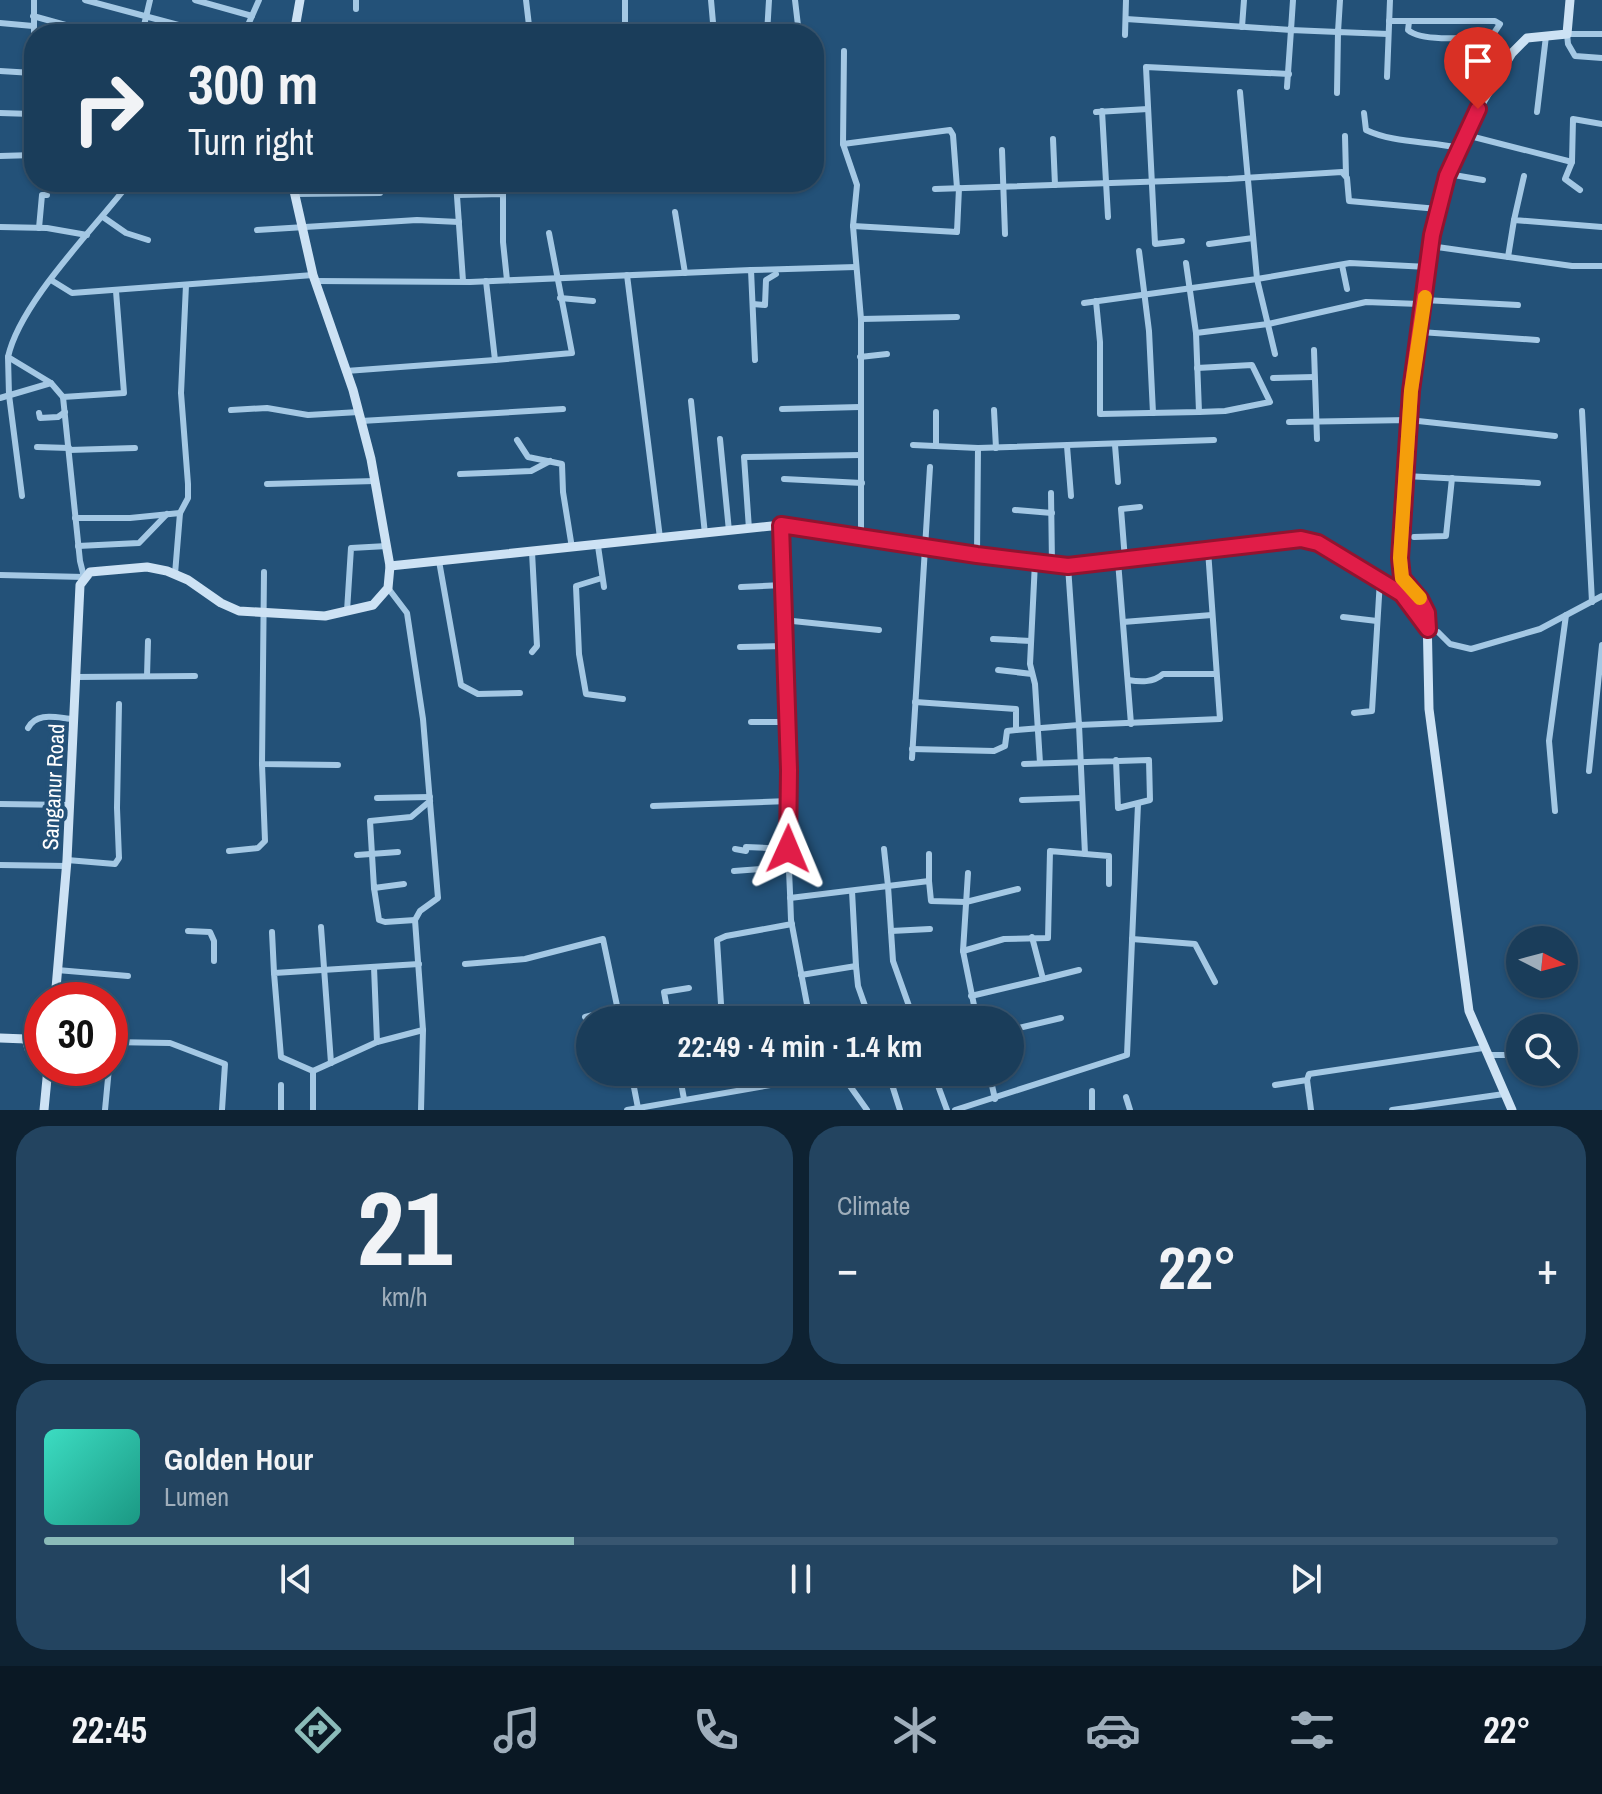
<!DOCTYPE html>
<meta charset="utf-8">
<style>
body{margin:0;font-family:"Archivo Narrow",sans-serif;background:#234460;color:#f1f3f6;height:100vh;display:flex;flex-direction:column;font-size:30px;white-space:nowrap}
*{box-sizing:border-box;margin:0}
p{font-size:26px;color:#9faebb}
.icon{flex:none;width:44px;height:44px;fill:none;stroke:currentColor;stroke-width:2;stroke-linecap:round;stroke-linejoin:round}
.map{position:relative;height:1110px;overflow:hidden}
.details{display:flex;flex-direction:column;gap:16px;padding:16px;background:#0e2232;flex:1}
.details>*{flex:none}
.banner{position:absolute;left:24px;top:24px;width:800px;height:168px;border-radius:32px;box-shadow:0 2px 6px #0004,0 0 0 2px #385670;background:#1a3d5a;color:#f1f3f6;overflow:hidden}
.needle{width:52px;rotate:96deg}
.tools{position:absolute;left:1506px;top:926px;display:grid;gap:16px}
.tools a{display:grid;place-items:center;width:72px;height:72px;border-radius:50%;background:#1a3d5a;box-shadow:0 2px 6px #0004,0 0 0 2px #385670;font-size:40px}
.speed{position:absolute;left:24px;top:982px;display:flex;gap:16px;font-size:40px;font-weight:700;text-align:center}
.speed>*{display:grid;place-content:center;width:104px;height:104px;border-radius:50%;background:#1a3d5a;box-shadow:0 2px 6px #0004,0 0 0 2px #385670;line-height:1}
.speed .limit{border:12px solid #d22;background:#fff;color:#111}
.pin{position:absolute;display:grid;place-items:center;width:68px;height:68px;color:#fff;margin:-82px -34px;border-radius:50% 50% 50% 0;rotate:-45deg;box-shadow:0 0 8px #0007}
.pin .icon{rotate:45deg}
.me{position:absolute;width:88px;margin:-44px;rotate:1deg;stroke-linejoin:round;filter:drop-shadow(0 0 6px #0008)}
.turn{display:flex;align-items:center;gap:28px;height:168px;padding:0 32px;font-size:36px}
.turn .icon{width:104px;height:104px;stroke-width:2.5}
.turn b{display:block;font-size:56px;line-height:68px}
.big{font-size:60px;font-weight:800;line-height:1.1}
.details .card{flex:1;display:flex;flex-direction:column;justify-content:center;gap:12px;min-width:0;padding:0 28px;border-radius:32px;background:#234460}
.details .dial{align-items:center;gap:0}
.dial b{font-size:104px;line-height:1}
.song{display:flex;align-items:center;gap:24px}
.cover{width:96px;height:96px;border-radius:12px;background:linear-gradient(135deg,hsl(170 70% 55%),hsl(170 70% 35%))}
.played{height:8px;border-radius:4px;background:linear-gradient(90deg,#8bbbb9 35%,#385670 35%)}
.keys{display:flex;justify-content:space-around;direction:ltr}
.heat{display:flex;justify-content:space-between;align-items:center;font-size:44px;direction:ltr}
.details .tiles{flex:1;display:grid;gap:16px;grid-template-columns:1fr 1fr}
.card:last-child{grid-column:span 2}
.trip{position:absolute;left:576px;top:1006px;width:448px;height:80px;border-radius:40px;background:#1a3d5a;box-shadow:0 2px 6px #0004,0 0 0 2px #385670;font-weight:800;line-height:80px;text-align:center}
.tabs{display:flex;height:128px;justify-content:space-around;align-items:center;background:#0a1824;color:#9faebb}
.tabs .icon{width:56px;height:56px}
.tabs .active{color:#8bbbb9}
.tabs b{font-size:36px;color:#f1f3f6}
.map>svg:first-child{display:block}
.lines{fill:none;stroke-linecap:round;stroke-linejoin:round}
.street{stroke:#a4c8e4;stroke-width:6}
.secondary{stroke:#cde2f4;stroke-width:9}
.route-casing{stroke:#92132f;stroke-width:20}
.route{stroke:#e11d48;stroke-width:14}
.slow{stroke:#f59e0b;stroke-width:14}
.labels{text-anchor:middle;stroke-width:8;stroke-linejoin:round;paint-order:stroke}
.street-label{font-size:22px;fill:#fff;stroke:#235178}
</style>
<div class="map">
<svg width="1602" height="1110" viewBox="0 0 1602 1110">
<rect width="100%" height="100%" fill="#235178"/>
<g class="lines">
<g class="street">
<path d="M34,0V114"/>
<path d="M85,0L212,34"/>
<path d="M195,0L252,16"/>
<path d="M526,0L530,34"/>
<path d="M711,0L714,34"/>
<path d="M795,0L799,34"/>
<path d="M356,9V0"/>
<path d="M33,16L98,34"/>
<path d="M1126,19L1291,30L1293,0"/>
<path d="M1389,21H1495L1500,24L1492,36C1473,37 1423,43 1408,30L1409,22"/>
<path d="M0,23L33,26"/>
<path d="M1242,27L1244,0"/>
<path d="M142,34L150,0"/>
<path d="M244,34L259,0"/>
<path d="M579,34L617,30L625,25V0"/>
<path d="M767,34L769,0"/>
<path d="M1602,34H1567L1568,44L1575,56L1602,58"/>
<path d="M1125,35L1126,0"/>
<path d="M844,51L843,144L857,185L853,226"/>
<path d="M0,71L33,73"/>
<path d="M1387,77L1390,0"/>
<path d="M1287,87L1291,30L1338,32L1340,0"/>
<path d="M1337,93L1338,32L1388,34"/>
<path d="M1102,111L1108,217"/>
<path d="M1096,112L1148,109"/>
<path d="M1537,112L1546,36"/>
<path d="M0,113L32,114"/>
<path d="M1364,113L1366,130C1393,143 1429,141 1460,148"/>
<path d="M1466,135L1572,162"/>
<path d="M1345,136L1346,175"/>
<path d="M1053,139L1055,185"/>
<path d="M843,144L950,130L953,135L957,188"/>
<path d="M1002,150L1005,234"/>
<path d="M0,156L34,155"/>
<path d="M1448,174L1483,180"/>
<path d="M1524,176L1514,220L1602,227"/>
<path d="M456,182L463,281"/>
<path d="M935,189L1228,179L1342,172L1347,178L1349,201L1438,209"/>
<path d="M1580,190L1565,179L1572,162L1573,119L1602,124"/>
<path d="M744,191L745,182"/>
<path d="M295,194L380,193"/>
<path d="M457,195L503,194V242L507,280"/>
<path d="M675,212L685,273"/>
<path d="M103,217L126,233L148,240"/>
<path d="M0,227L47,228L87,235"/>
<path d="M39,228L42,195H47"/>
<path d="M257,230L417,220L459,222"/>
<path d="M1182,241L1155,244L1146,67L1289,74"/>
<path d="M1209,244L1253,238"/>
<path d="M1430,246L1572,266H1602"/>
<path d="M1139,251L1149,331L1153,413"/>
<path d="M1508,257L1514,220"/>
<path d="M1342,265L1347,289"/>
<path d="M751,270L856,267"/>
<path d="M627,275L660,538"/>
<path d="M51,280L72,293L313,275"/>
<path d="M315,281L470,282L751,270L755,360"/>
<path d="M560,298L593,301"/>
<path d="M1096,301L1100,342V414L1199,412L1196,333L1186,263"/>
<path d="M1084,303L1257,279L1240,92"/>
<path d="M753,304L765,305L766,280L776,274"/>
<path d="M861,319L957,317"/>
<path d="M1420,332L1537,340"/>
<path d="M1196,333L1268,324L1366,302L1419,304H1423L1424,300L1518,305"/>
<path d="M1314,350L1317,439"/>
<path d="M1275,354L1257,279L1350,263L1428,267"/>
<path d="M8,357L9,395L22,496"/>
<path d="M860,357L887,354"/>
<path d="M495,360L572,353L549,233"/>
<path d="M1197,368L1252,365L1270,402L1225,411L1199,412"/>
<path d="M346,371L495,360L486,281"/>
<path d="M1273,378L1314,377"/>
<path d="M63,397L124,393L116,291"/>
<path d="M0,398L51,383"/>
<path d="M691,401L705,534"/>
<path d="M782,409L860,407"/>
<path d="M231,410L267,408L308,415L359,412"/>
<path d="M994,410L996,448"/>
<path d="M1582,411L1592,602"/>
<path d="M936,412V446"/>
<path d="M39,413L40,418L58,417L65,412"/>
<path d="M361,421L563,409"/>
<path d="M1289,422L1409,420L1555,436"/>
<path d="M720,439L729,531"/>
<path d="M517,440L528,457L562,464L563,492L572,548"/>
<path d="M913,445L978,448L977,555"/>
<path d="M1115,445L1118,482"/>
<path d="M1067,446L1071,496"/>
<path d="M37,447L69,448"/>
<path d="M978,448L1214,440"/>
<path d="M69,450L135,448"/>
<path d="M460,474L531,471L550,461"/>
<path d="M1405,476L1538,483"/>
<path d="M784,479L862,483"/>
<path d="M267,484L375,481"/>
<path d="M1051,493L1052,564"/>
<path d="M1015,510L1052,513"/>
<path d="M75,518H130L180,513"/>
<path d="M781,525L789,770L788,847L790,893L791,920L810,1020"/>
<path d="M749,529L744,457L861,455"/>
<path d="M1414,537L1446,536L1452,478"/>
<path d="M861,538V319L853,226L957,232L959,188"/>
<path d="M78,546L139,543L167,514"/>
<path d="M598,546L604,587"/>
<path d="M532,552L537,646L532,652"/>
<path d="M1125,560L1121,509L1140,507"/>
<path d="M439,561L461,685L478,694L520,693"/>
<path d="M1118,561L1131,724"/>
<path d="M1035,562L1030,664L1035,684L1040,763"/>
<path d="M1068,566L1079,725L1220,719L1208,550"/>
<path d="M264,572L262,764L338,765"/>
<path d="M175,574L180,513L188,498V484L181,393L186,285"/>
<path d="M0,575L84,577L80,561L63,397L51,383L8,357C20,302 95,228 130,182"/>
<path d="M602,578L576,586L579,654L586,694L623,699"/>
<path d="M741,587L783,585"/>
<path d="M388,588L407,613L423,719L438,898L420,911L415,920L423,1030L421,1110"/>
<path d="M347,611L351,548L387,546"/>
<path d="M1343,617L1377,621"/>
<path d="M783,620L879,630"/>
<path d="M1123,622L1212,615"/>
<path d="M1428,629L1438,632L1450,644L1471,649L1540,629L1602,596"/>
<path d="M993,639L1031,641"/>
<path d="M740,647L784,646"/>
<path d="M998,670L1032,674"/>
<path d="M147,676L148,641"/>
<path d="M76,677L195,676"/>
<path d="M1128,680C1140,682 1153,683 1163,674H1216"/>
<path d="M915,702L1016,709V730L1079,725L1085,854L1050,851L1048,938L1004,939L963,951L977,1020"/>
<path d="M1354,713L1372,711L1380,580"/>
<path d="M751,722H787"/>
<path d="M28,728C37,711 57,718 74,719"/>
<path d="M912,749L994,751L1005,746L1007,731L1016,730"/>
<path d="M912,758L930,467"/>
<path d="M1024,764L1149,760L1150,800L1118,808L1116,760"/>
<path d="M1589,771L1602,645"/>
<path d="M377,798L430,797"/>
<path d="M1022,800L1082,798"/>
<path d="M0,804L70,805"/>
<path d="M653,806L789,801"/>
<path d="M1555,811L1549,741L1566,615"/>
<path d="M735,849L746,851V847L788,849"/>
<path d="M229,851L258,848L265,841L262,764"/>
<path d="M1085,854L1109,856V884"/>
<path d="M357,855L398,852"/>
<path d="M67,860L115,864L119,858L117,808L119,704"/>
<path d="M0,865L67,866"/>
<path d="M734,871L788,867"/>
<path d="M929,881V854"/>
<path d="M404,884L374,888L370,821L411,817L430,801"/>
<path d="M374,888L379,920L385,922L415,920"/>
<path d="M852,891L856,966"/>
<path d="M790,898L888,886L884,849"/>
<path d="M321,927L331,1063"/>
<path d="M188,931L210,932L214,941V961"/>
<path d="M891,931L930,929"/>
<path d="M272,932L274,973"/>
<path d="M1132,939L1195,944L1215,982"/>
<path d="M963,951L968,873"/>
<path d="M465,964L525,959L603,939L620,1020"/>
<path d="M374,967L377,1042"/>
<path d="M57,970L128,976"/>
<path d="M801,975L856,966L858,986L870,1020"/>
<path d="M1043,979L1079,970"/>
<path d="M971,996L1043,979L1032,937"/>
<path d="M585,1017L618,1009"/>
<path d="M669,1020L664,992L689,988"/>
<path d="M722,1020L717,940L726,936L792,924"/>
<path d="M827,1020L865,1006"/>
<path d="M914,1020L893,961L888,886L929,881L931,901L966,902L1018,889"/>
<path d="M1010,1030L1061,1018"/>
<path d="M110,1042L170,1043L225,1064L222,1110"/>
<path d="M1488,1055H1520"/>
<path d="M110,1063L112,1042"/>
<path d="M313,1071L281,1057L274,973L419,964"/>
<path d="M631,1072L638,1108"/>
<path d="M679,1072L684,1099"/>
<path d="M840,1072L867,1110"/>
<path d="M888,1072L900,1110"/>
<path d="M933,1072L947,1110"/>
<path d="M989,1072L995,1099"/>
<path d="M1307,1080L1311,1110"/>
<path d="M281,1085V1110"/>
<path d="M1275,1085L1307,1080L1309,1074L1483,1048"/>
<path d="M1092,1091V1110"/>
<path d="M1126,1097L1130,1110"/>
<path d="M105,1110L109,1068"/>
<path d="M313,1110V1071L377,1042L423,1030"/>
<path d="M627,1110L840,1073"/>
<path d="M955,1110L1127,1055L1138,804"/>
<path d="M1392,1110L1504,1094"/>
</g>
<g class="secondary">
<path d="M294,34L300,0"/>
<path d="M390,566L781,525L1068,566L1301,539L1318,543L1402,594L1426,626"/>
<path d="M55,1000L67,860L80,585L90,572L147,567L167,571L188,580L221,603L239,611L325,616L373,605L388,588L390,566L371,459L353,390L313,275L292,182"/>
<path d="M42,1023L29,1030L26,1039L29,1049L42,1054"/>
<path d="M0,1038L26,1039"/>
<path d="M44,1110L48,1068"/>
<path d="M1512,1110L1469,1011L1429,709L1427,613L1420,599L1402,578L1400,558L1411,391L1432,235L1447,176L1478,109L1512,53L1527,38L1567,34L1570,0"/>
</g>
</g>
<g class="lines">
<g class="route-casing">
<path id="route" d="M788,849L789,770L781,525L977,555L1068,566L1301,539L1318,543L1402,594L1428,629L1427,613L1420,599L1402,578L1400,558L1411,391L1432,235L1447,176L1478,109"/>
</g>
<use href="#route" class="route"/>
<path class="slow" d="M1420,598L1402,578L1400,558L1411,391L1425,297"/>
</g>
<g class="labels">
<g class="street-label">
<text transform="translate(53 787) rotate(-87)" y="8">Sanganur Road</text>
</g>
</g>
</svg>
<div class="tools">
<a><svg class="needle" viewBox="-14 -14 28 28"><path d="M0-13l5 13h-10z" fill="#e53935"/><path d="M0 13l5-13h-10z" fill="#9faebb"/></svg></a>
<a><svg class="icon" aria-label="search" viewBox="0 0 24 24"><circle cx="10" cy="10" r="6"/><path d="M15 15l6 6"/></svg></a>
</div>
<div class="speed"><div class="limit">30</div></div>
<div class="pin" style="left:1478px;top:109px;background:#d93025"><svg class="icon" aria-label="arrive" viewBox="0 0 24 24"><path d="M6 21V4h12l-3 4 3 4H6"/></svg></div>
<svg class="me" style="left:788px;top:849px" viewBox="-20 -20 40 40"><path d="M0-17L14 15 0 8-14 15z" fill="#e11d48" stroke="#fff" stroke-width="4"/></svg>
<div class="trip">22:49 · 4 min · 1.4 km</div>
<div class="banner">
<div class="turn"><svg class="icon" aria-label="right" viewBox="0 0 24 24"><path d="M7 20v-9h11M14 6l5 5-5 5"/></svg><div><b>300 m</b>Turn right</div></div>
</div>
</div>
<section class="details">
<div class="tiles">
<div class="card dial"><b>21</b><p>km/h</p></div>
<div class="card"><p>Climate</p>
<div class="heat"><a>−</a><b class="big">22°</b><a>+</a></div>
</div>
<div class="card">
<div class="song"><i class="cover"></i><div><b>Golden Hour</b><p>Lumen</p></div></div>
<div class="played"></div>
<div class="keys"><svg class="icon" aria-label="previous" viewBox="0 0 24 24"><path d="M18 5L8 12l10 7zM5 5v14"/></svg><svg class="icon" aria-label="pause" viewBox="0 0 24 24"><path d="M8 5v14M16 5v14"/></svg><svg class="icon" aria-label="next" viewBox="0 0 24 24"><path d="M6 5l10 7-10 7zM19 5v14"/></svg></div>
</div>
</div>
</section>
<nav class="tabs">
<b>22:45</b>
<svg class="icon active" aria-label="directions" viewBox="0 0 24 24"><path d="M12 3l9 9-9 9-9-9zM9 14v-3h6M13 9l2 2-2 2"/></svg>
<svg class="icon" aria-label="music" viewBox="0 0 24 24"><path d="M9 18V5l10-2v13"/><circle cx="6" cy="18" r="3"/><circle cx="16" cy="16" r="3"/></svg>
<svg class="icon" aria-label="phone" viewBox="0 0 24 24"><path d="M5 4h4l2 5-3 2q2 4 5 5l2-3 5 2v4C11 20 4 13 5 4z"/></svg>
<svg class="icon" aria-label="climate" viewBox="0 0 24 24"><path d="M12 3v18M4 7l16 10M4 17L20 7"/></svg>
<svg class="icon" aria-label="car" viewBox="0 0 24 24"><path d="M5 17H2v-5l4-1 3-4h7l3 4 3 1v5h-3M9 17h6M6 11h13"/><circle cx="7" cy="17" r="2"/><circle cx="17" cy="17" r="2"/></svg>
<svg class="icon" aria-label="filters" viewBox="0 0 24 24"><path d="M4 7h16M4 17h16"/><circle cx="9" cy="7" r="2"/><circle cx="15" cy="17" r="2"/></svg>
<b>22°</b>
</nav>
